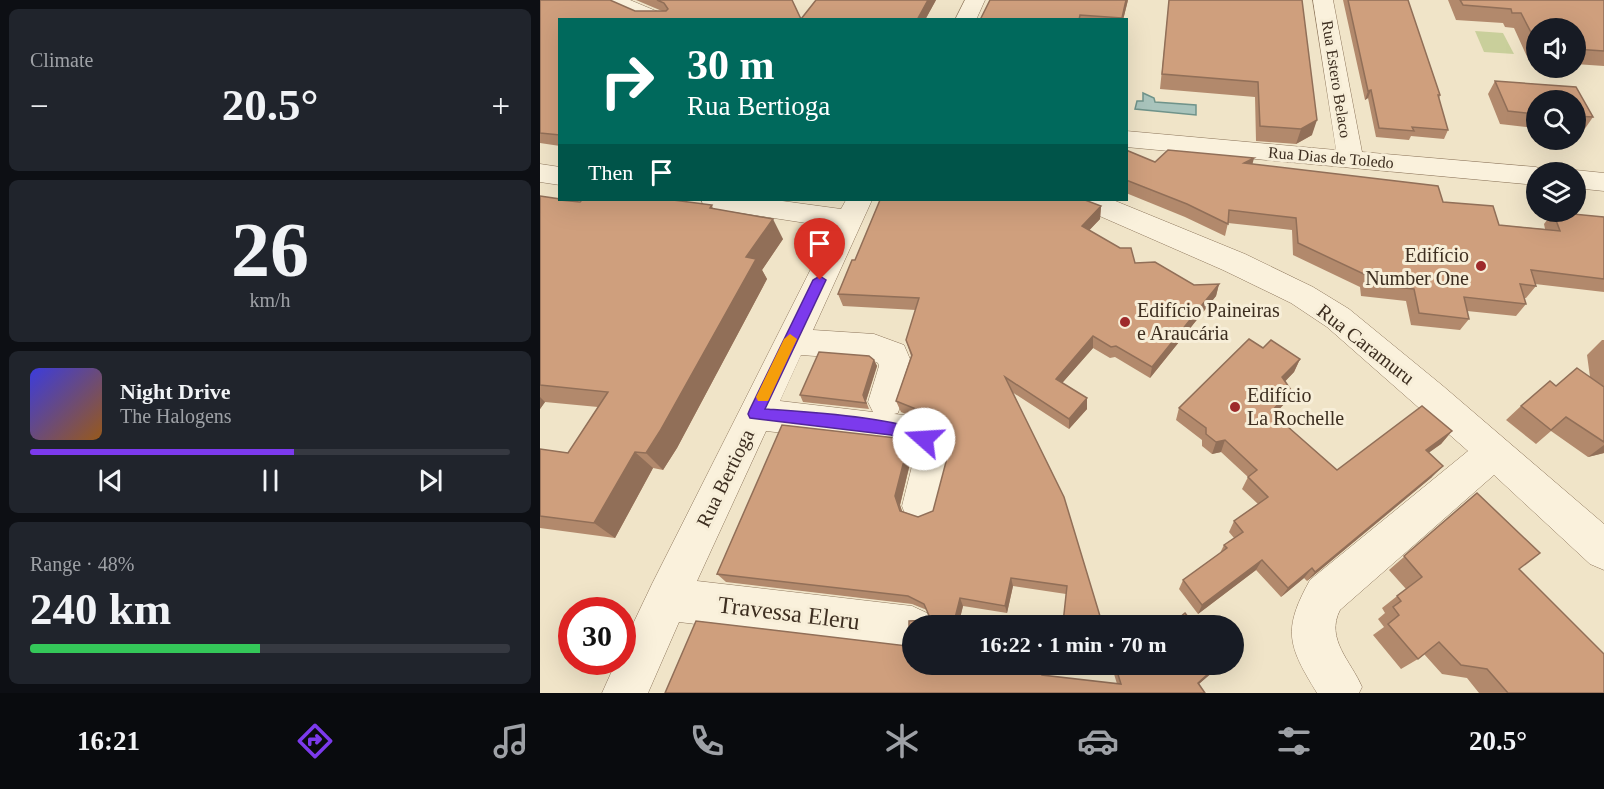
<!DOCTYPE html>
<meta charset="utf-8">
<style>
body{margin:0;font-family:"Times New Roman",serif;background:#20242c;color:#f1f3f6;height:100vh;display:flex;flex-direction:column;font-size:22px;white-space:nowrap}
*{box-sizing:border-box;margin:0}
p{font-size:20px;color:#9ea1a6}
.icon{flex:none;width:33px;height:33px;fill:none;stroke:currentColor;stroke-width:2;stroke-linecap:round;stroke-linejoin:round}
.map{position:relative;flex:1;overflow:hidden}
.sheet{display:flex;flex-direction:column;gap:9px;padding:9px;background:#0d0f14;width:540px}
.sheet>*{flex:none}
.guide{position:absolute;left:18px;top:18px;width:570px;height:183px;border-radius:0px;box-shadow:0 6px 24px #0002;background:#00695c;color:#fff;overflow:hidden}
.controls{position:absolute;left:986px;top:18px;display:grid;gap:12px}
.controls a{display:grid;place-items:center;width:60px;height:60px;border-radius:50%;background:#171b24;box-shadow:0 6px 24px #0002;font-size:30px}
.speed{position:absolute;left:18px;top:597px;display:flex;gap:12px;font-size:30px;font-weight:700;text-align:center}
.speed>*{display:grid;place-content:center;width:78px;height:78px;border-radius:50%;background:#171b24;box-shadow:0 6px 24px #0002;line-height:1}
.speed .limit{border:9px solid #d22;background:#fff;color:#111}
.pin{position:absolute;display:grid;place-items:center;width:51px;height:51px;color:#fff;margin:-62px -26px;border-radius:50% 50% 50% 0;rotate:-45deg;box-shadow:0 0 6px #0007}
.pin .icon{rotate:45deg}
.me{position:absolute;width:66px;margin:-33px;rotate:289deg;stroke-linejoin:round;filter:drop-shadow(0 0 4px #0008)}
.turn{display:flex;align-items:center;gap:21px;height:126px;padding:0 30px;font-size:27px}
.turn .icon{width:78px;height:78px;stroke-width:2.5}
.turn b{display:block;font-size:42px;line-height:51px}
.then{display:flex;align-items:center;height:57px;padding:0 30px;background:#0003;gap:12px;font-size:22px}
.big{font-size:45px;font-weight:700;line-height:1.1}
.sheet .widget{flex:1;display:flex;flex-direction:column;justify-content:center;gap:9px;min-width:0;padding:0 21px;border-radius:9px;background:#20242c}
.sheet .dial{align-items:center;gap:0}
.dial b{font-size:78px;line-height:1}
.song{display:flex;align-items:center;gap:18px}
.cover{width:72px;height:72px;border-radius:9px;background:linear-gradient(135deg,hsl(240 70% 55%),hsl(30 70% 35%))}
.played{height:6px;border-radius:3px;background:linear-gradient(90deg,#7c3aed 55%,#363941 55%)}
.keys{display:flex;justify-content:space-around;direction:ltr}
.heat{display:flex;justify-content:space-between;align-items:center;font-size:33px;direction:ltr}
.charge{height:9px;border-radius:4px;background:linear-gradient(90deg,#34c759 48%,#363941 0)}
.trip{position:absolute;left:362px;top:615px;width:342px;height:60px;border-radius:30px;background:#171b24;box-shadow:0 6px 24px #0002;font-weight:700;line-height:60px;text-align:center}
.tabs{display:flex;height:96px;justify-content:space-around;align-items:center;background:#090b0e;color:#9ea1a6}
.tabs .icon{width:42px;height:42px}
.tabs .active{color:#7c3aed}
.tabs b{font-size:27px;color:#f1f3f6}
main{display:flex;flex:1;min-height:0}
.map>svg:first-child{display:block}
.green{fill:#c9cf9b}
.water{fill:#a9c4bc;stroke:#6f938a;stroke-width:1.5}
.lines{fill:none;stroke-linecap:round;stroke-linejoin:round}
.minor-casing{stroke:#8d765c;stroke-width:1}
.minor{fill:#faf1dc;fill-rule:evenodd}
.wall{fill:#b2896c}
.shaded-wall{fill:#916f58}
.building{fill:#cf9f7d;stroke:#916f58;stroke-width:1.5}
.route{fill:#7c3aed;stroke:#51269a;stroke-width:1.5}
.slow{fill:#f59e0b}
.poi-dot{fill:#9e2a2b;stroke:#f7eed8;stroke-width:2}
.labels{text-anchor:middle;stroke-width:6;stroke-linejoin:round;paint-order:stroke}
.far-street-label{font-size:16px;fill:#3d2e20;stroke:#f7eed8}
.poi-label{font-size:20px;fill:#3d2e20;stroke:#f7eed8;text-anchor:start}
.street-label{font-size:20px;fill:#3d2e20;stroke:#f7eed8}
.near-street-label{font-size:24px;fill:#3d2e20;stroke:#f7eed8}
</style>
<main>
<section class="sheet">
<div class="widget"><p>Climate</p>
<div class="heat"><a>−</a><b class="big">20.5°</b><a>+</a></div>
</div>
<div class="widget dial"><b>26</b><p>km/h</p></div>
<div class="widget">
<div class="song"><i class="cover"></i><div><b>Night Drive</b><p>The Halogens</p></div></div>
<div class="played"></div>
<div class="keys"><svg class="icon" aria-label="previous" viewBox="0 0 24 24"><path d="M18 5L8 12l10 7zM5 5v14"/></svg><svg class="icon" aria-label="pause" viewBox="0 0 24 24"><path d="M8 5v14M16 5v14"/></svg><svg class="icon" aria-label="next" viewBox="0 0 24 24"><path d="M6 5l10 7-10 7zM19 5v14"/></svg></div>
</div>
<div class="widget"><p>Range · 48%</p><b class="big">240 km</b><div class="charge"></div></div>
</section>
<div class="map">
<svg width="1064" height="693" viewBox="0 0 1064 693">
<rect width="100%" height="100%" fill="#f0e4c8"/>
<path class="green" d="M935,31L963,33L974,54L944,52Z"/>
<path class="water" d="M603,93L614,98L615,102L656,105V115L595,109L597,101H603Z"/>
<g class="lines">
<g class="minor-casing">
<g id="minor">
<path d="M62,0H90L128,16L131,20H102L65,4Z"/>
<path d="M425,0H445L436,20H415Z"/>
<path d="M773,0H793L822,152L996,167L1007,172H996V185L586,147V131L796,150Z"/>
<path d="M0,164L20,167V185L0,182Z"/>
<path d="M1035,170L1064,173V191L1035,188V172H1027Z"/>
<path d="M161,200H235L301,209L306,200H332L273,330L334,334L364,345L373,366L358,413L354,414L365,415L403,432L412,454L400,506L395,519L381,524L367,519L362,506L375,454L361,446L226,431L157,581L372,606L387,613L393,626H372V650L139,622L108,693H62L76,662H82V647L112,584L292,227L175,209L165,207ZM261,355L332,360L338,363L339,366L328,402L333,412L240,401Z"/>
<path d="M535,200H573L705,254L773,287L809,309L903,386L1064,524V570L1050,564L954,475L800,610C785,639 811,661 822,687L819,693H777C748,646 742,630 770,580L928,451L787,327L751,303L683,270L539,207Z"/>
</g>
</g>
<use href="#minor" class="minor"/>
</g>
<g class="wall">
<path d="M0,0L95,11H122L96,0H252L261,19L276,0H396L385,20H20V146L0,143Z"/>
<path d="M588,0L583,20H440Z"/>
<path d="M629,0H762L772,135L756,144L716,141L715,97L620,89Z"/>
<path d="M803,0H868L900,95L899,99L908,130L904,139L871,136L869,140L836,137L828,98L825,100Z"/>
<path d="M908,0H1064V66L1035,64V28H996V61H989L974,28L965,27L963,23L916,20Z"/>
<path d="M955,81L1036,87L1053,117L1044,130H1035V100H996V128L960,124L948,94Z"/>
<path d="M586,150L615,162L713,164L903,202L959,225L1005,229L1004,224L1013,212L1064,217V292L995,284L996,286L986,298H984L986,304L976,316L927,311L929,319L920,330L871,325L866,301L821,296L820,287L753,255L752,230L688,223L685,236L645,217L586,193Z"/>
<path d="M0,196L40,202L172,205L173,209L243,239L222,270L227,279L137,448L123,470L113,468L75,538L0,528V449L28,453L58,407L5,402L0,409Z"/>
<path d="M340,200H545L561,206L560,219L549,230L580,248H591L595,263L615,262L654,285L679,284L676,296L610,378L575,357L570,358L553,348L522,383L547,398V409L529,429L472,392L524,497L563,626H523L526,594L473,586L467,613L423,606L418,626H372V664H449L470,667V664H504L503,675L577,684L574,674L576,668L580,664H681L659,684L665,693H125L156,621L367,646L369,644V621L391,620L387,610L372,604L186,582L177,574L242,425L356,438L368,445L372,455L360,505L362,511L378,517L393,511L411,445L404,430L361,412L356,401L371,356L366,340L376,310L303,306L298,294L312,260H315Z"/>
<path d="M1062,340H1064V453L1048,457L1011,431L996,444L966,420L981,406L1016,386L1050,377L1047,355Z"/>
<path d="M723,348L760,359L754,372L745,381L751,390L745,403L734,415L797,470L912,431L901,444L889,452L892,477L767,581L764,578L741,597L716,570L658,614L639,589L643,580L680,553L684,545L694,538L689,532L694,521L718,504L702,489L708,477L681,452L672,454L662,446V440L636,420L639,408Z"/>
<path d="M334,360L337,366L326,401L329,409L263,402L260,395Z"/>
<path d="M937,493L979,569L1064,693H939L927,678L902,674L884,654L878,659L861,669L833,635L844,627L838,619L845,613L842,608L866,589L849,570Z"/>
</g>
<g class="shaded-wall">
<path d="M388,0H396L385,20H377Z"/>
<path d="M586,0H588L583,20H582Z"/>
<path d="M831,90L828,98L825,100L828,91Z"/>
<path d="M777,120L772,135L756,144L761,129Z"/>
<path d="M714,158L711,170L704,163Z"/>
<path d="M561,206L560,219L542,238V226Z"/>
<path d="M233,219L243,239L222,270L227,279L137,448L123,470L106,453L206,257Z"/>
<path d="M679,284L676,296L610,378L612,367Z"/>
<path d="M553,336V348L516,390V379Z"/>
<path d="M760,359L754,372L737,390L742,377Z"/>
<path d="M334,360L337,366L326,401L323,395Z"/>
<path d="M751,390L745,403L725,424L731,412Z"/>
<path d="M0,397L5,402L0,409Z"/>
<path d="M547,398V409L529,429V419Z"/>
<path d="M912,431L901,444L876,462L886,450Z"/>
<path d="M685,440L681,452L672,454L676,442Z"/>
<path d="M368,445L372,455L360,505L365,520L355,496Z"/>
<path d="M1064,445V453L1048,457Z"/>
<path d="M95,452L113,468L75,538L54,523Z"/>
<path d="M903,466L892,477L767,581L775,572Z"/>
<path d="M722,560L716,570L658,614L662,605Z"/>
<path d="M772,568L764,578L741,597L748,588Z"/>
<path d="M471,578L473,586L467,613L465,606Z"/>
<path d="M420,598L423,606L418,626H413Z"/>
<path d="M679,664H681L679,667L654,688L658,683Z"/>
</g>
<g class="building">
<path d="M0,0H70L95,11H126L128,9L124,3L117,0H252L261,19L276,0H388L377,20H20V135L0,133Z"/>
<path d="M450,0H586L582,18L540,15L539,20H440Z"/>
<path d="M629,0H762L777,120L761,129L720,126L718,82L622,74Z"/>
<path d="M808,0H868L900,95H898L908,130L872,127L874,131L839,128L831,90L828,91Z"/>
<path d="M920,0H1064V51L1035,49V28H996V42L981,13H972L971,9L923,5Z"/>
<path d="M955,81L1036,87L1053,117L1035,116V100H996V114L968,111Z"/>
<path d="M586,150L615,162L628,150L714,158L704,163L898,186L903,202L953,206L959,225L1020,231L1013,212L1064,217V279L991,270L996,286L980,284L986,304L924,297L929,319L879,313L874,289L827,284L826,275L758,243L756,218L689,210L688,224L647,204L586,180Z"/>
<path d="M0,196L20,199V200L40,202L42,200H133L172,205L170,208L233,219L206,257L216,259L120,431L106,453L95,452L54,523L0,516V449L28,453L68,392L0,385Z"/>
<path d="M340,200H545L561,206L542,226L580,248H591L595,263L615,262L654,285L679,284L612,367L576,346L571,347L553,336L516,379L547,398L529,419L465,377L524,497L563,626H547L523,623L527,586L471,578L465,606L420,598L413,626H372V664H449L470,667V664H503L502,675L581,684L576,668L580,664H679L658,683L665,693H125L156,621L367,646L369,644V621L391,620L384,604L368,596L177,574L242,425L356,438L368,445L355,496L360,511L378,517L393,511L411,443L401,419L356,401L372,355L366,340L379,298L298,294L312,260H315Z"/>
<path d="M709,339L723,348L731,340L760,359L742,377L751,390L731,412L797,470L882,406L912,431L886,450L903,466L775,572L772,568L748,588L722,560L662,605L643,580L687,548L684,545L703,532L694,521L728,497L708,477L717,470L685,440L676,442L666,434V428L639,408Z"/>
<path d="M279,352L329,356L334,360L323,395L326,403L260,395Z"/>
<path d="M1037,368L1064,387V442L1026,417L1011,430L981,406L1010,381L1016,386Z"/>
<path d="M937,493L1000,553L979,569L1064,654V693H968L947,669L921,665L899,642L878,659L848,624L859,615L853,607L861,601L857,596L882,577L864,556Z"/>
<path d="M645,613L655,626H629Z"/>
</g>
<path class="route" d="M280,276L286,280L225,409C252,411 382,418 392,439L389,443L384,445L351,435L210,418L208,414L210,409L273,280Z"/>
<path class="slow" d="M250,334L257,339L230,397L228,401H218L216,397L244,339Z"/>
<g class="poi-dot">
<circle cx="941" cy="266" r="6"/>
<circle cx="585" cy="322" r="6"/>
<circle cx="695" cy="407" r="6"/>
</g>
<g class="labels">
<g class="far-street-label">
<text transform="translate(797 79) rotate(81)" y="6">Rua Estero Belaco</text>
<text transform="translate(791 157) rotate(5)" y="6">Rua Dias de Toledo</text>
</g>
<g class="poi-label">
<text x="929" y="262" text-anchor="end">Edifício<tspan x="929" dy="23">Number One</tspan></text>
<text x="597" y="317">Edifício Paineiras<tspan x="597" dy="23">e Araucária</tspan></text>
<text x="707" y="402">Edifício<tspan x="707" dy="23">La Rochelle</tspan></text>
</g>
<g class="street-label">
<text transform="translate(826 344) rotate(38)" y="7">Rua Caramuru</text>
<text transform="translate(185 478) rotate(-64)" y="7">Rua Bertioga</text>
</g>
<g class="near-street-label">
<text transform="translate(249 613) rotate(7)" y="8">Travessa Eleru</text>
</g>
</g>
</svg>
<div class="controls">
<a><svg class="icon" aria-label="sound" viewBox="0 0 24 24"><path d="M4 9h4l5-4v14l-5-4H4zM17 9q2 3 0 6"/></svg></a>
<a><svg class="icon" aria-label="search" viewBox="0 0 24 24"><circle cx="10" cy="10" r="6"/><path d="M15 15l6 6"/></svg></a>
<a><svg class="icon" aria-label="layers" viewBox="0 0 24 24"><path d="M12 4l9 5-9 5-9-5zM3 14l9 5 9-5"/></svg></a>
</div>
<div class="speed"><div class="limit">30</div></div>
<div class="pin" style="left:280px;top:280px;background:#d93025"><svg class="icon" aria-label="arrive" viewBox="0 0 24 24"><path d="M6 21V4h12l-3 4 3 4H6"/></svg></div>
<svg class="me" style="left:384px;top:439px" viewBox="-20 -20 40 40"><circle r="19" fill="#fff"/><path d="M0-13L10 11 0 6-10 11z" fill="#7c3aed"/></svg>
<div class="trip">16:22 · 1 min · 70 m</div>
<div class="guide">
<div class="turn"><svg class="icon" aria-label="right" viewBox="0 0 24 24"><path d="M7 20v-9h11M14 6l5 5-5 5"/></svg><div><b>30 m</b>Rua Bertioga</div></div>
<div class="then">Then<svg class="icon" aria-label="arrive" viewBox="0 0 24 24"><path d="M6 21V4h12l-3 4 3 4H6"/></svg></div>
</div>
</div>
</main>
<nav class="tabs">
<b>16:21</b>
<svg class="icon active" aria-label="directions" viewBox="0 0 24 24"><path d="M12 3l9 9-9 9-9-9zM9 14v-3h6M13 9l2 2-2 2"/></svg>
<svg class="icon" aria-label="music" viewBox="0 0 24 24"><path d="M9 18V5l10-2v13"/><circle cx="6" cy="18" r="3"/><circle cx="16" cy="16" r="3"/></svg>
<svg class="icon" aria-label="phone" viewBox="0 0 24 24"><path d="M5 4h4l2 5-3 2q2 4 5 5l2-3 5 2v4C11 20 4 13 5 4z"/></svg>
<svg class="icon" aria-label="climate" viewBox="0 0 24 24"><path d="M12 3v18M4 7l16 10M4 17L20 7"/></svg>
<svg class="icon" aria-label="car" viewBox="0 0 24 24"><path d="M5 17H2v-5l4-1 3-4h7l3 4 3 1v5h-3M9 17h6M6 11h13"/><circle cx="7" cy="17" r="2"/><circle cx="17" cy="17" r="2"/></svg>
<svg class="icon" aria-label="filters" viewBox="0 0 24 24"><path d="M4 7h16M4 17h16"/><circle cx="9" cy="7" r="2"/><circle cx="15" cy="17" r="2"/></svg>
<b>20.5°</b>
</nav>
